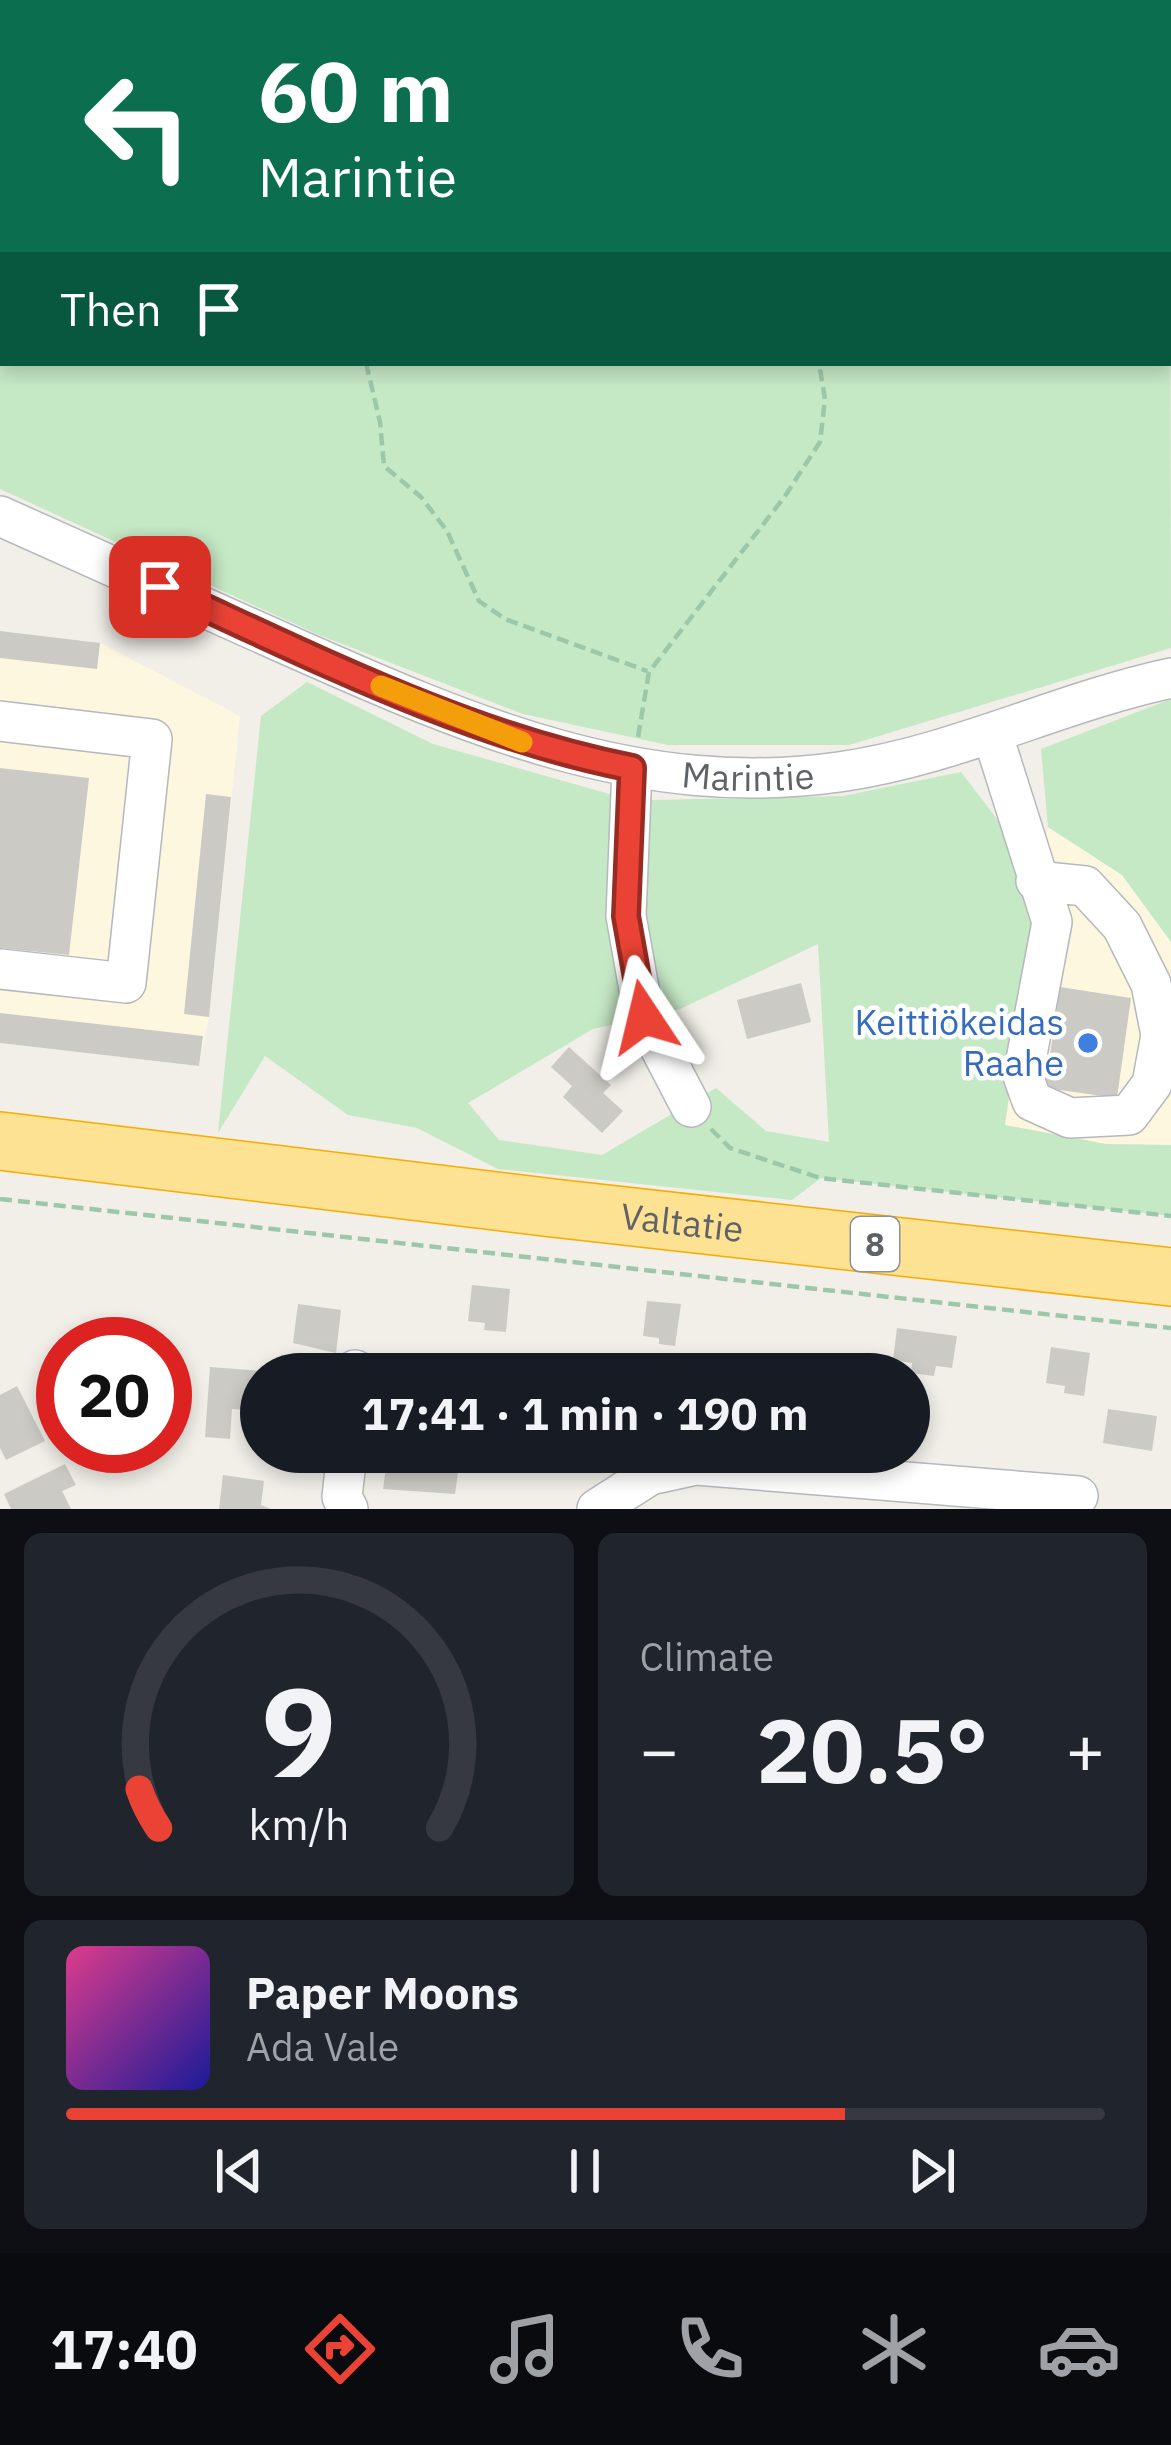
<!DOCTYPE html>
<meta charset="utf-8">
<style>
body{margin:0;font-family:"IBM Plex Sans",sans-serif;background:#20242c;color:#f1f3f6;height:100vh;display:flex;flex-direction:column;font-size:45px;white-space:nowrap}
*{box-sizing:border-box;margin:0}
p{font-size:39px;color:#9ea1a6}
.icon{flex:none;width:66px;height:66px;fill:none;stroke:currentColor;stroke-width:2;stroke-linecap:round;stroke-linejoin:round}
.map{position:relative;height:1509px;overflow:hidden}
.details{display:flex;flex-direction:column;gap:24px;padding:24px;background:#0d0f14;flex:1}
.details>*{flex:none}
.top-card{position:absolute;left:0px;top:0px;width:1173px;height:366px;box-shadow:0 6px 18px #0003;background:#0b6e4f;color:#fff;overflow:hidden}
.speed{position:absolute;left:36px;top:1317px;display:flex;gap:24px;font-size:60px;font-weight:700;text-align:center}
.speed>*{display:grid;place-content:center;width:156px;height:156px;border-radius:50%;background:#171b24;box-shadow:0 6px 18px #0003;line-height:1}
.speed .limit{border:18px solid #d22;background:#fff;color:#111}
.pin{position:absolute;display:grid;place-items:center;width:102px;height:102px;color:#fff;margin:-51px;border-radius:24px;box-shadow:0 6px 18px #0006}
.me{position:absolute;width:132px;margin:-66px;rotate:350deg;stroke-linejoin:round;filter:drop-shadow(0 0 9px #0008)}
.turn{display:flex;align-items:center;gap:42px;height:252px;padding:0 60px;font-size:54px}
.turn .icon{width:156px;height:156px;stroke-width:2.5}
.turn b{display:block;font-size:84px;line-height:102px}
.then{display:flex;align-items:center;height:114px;padding:0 60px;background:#0003;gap:24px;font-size:45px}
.big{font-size:90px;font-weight:800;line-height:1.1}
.details .widget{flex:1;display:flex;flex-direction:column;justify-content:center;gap:18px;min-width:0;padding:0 42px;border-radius:18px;background:#20242c}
.details .dial{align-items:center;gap:0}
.dial svg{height:312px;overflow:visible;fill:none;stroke:#363941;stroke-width:7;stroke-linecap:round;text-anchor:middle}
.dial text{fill:#f1f3f6;stroke:none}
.song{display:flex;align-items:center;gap:36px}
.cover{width:144px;height:144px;border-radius:18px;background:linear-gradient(135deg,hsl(330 70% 55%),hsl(240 70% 35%))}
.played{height:12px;border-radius:6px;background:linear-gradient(90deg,#ea4335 75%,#363941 75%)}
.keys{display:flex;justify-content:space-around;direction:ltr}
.heat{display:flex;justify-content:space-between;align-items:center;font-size:66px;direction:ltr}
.details .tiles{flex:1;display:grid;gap:24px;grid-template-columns:1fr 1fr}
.widget:last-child{grid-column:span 2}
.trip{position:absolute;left:240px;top:1353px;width:690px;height:120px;border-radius:60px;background:#171b24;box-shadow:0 6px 18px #0003;font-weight:800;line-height:120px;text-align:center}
.tab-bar{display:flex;height:192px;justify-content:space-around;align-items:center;background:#090b0e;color:#9ea1a6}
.tab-bar .icon{width:84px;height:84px}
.tab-bar .on{color:#ea4335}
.tab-bar b{font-size:54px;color:#f1f3f6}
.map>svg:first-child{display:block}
.commercial{fill:#fef7e0}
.green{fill:#c5e8c5;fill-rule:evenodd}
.building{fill:#cccac5}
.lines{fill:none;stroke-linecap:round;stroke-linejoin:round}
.minor-casing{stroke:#b5b8bc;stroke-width:42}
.highway-casing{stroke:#f9ab00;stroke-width:60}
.path{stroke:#9cc7a9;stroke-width:4.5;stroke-dasharray:12 6;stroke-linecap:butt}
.minor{stroke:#fff;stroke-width:39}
.highway{stroke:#fde293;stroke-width:57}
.route-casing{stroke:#982c22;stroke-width:30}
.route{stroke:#ea4335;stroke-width:21}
.slow{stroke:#f59e0b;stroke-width:21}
.shop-dot{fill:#3f7fe0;stroke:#fff;stroke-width:4.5}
.labels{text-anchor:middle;stroke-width:9;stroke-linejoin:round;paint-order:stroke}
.shield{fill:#fff;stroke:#8f9295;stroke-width:3}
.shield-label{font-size:33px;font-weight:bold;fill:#5f6368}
.street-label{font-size:36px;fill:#5f6368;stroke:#fff}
.shop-label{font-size:36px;fill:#366cbe;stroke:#fff;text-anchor:end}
</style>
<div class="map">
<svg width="1171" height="1509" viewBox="0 0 1171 1509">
<rect width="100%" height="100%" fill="#f1efe8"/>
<g class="commercial">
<path d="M0,631L100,643L240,716L209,1017L199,1066L0,1043Z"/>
<path d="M1048,827L1122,875L1171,942V1145L1106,1144L1005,1125Z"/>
</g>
<g class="green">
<path d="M0,0H1038L1042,3H3V363H1170V86L1171,648L849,745H668L523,714L319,635L0,489Z"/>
<path d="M307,682L433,744L613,795L652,800L843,796L961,772L1017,845L1035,912L1005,1125L1106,1144L1171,1145V1216L821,1178L792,1200L498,1169L417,1128L348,1115L265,1056L218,1133L261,716ZM818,944L829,1142L766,1131L716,1088L602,1155L499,1140L468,1103L593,1029L680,1009Z"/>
<path d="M1171,699V942L1122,875L1048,827L1041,749Z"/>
</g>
<g class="building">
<path d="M0,631L100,643L97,669L0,658Z"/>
<path d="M0,768L89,778L69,955L0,948Z"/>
<path d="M206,794L231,797L209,1017L184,1014Z"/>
<path d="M801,983L811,1022L747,1039L737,1000Z"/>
<path d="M1060,987L1131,998L1117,1098L1045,1088Z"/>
<path d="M0,1013L203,1036L199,1066L0,1043Z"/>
<path d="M569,1047L611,1085L603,1093L623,1111L602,1133L563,1097L572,1086L551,1067Z"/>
<path d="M472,1285L510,1289L506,1332L484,1330L485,1323L468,1321Z"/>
<path d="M647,1301L681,1304L675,1346L659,1344V1338L643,1336Z"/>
<path d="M298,1304L341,1310L336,1353L293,1343Z"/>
<path d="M897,1328L957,1336L952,1368L936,1366L934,1376L911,1373L912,1363L893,1360Z"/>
<path d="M1051,1347L1090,1353L1084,1396L1064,1393L1065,1386L1046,1383Z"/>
<path d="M210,1367L261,1371L259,1411L232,1409L230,1439L205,1437Z"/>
<path d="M17,1386L45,1441L6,1460L0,1448V1395Z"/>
<path d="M1108,1409L1157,1416L1152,1451L1103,1443Z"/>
<path d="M388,1452H422L421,1457L444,1461L445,1452H461L455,1494L383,1489Z"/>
<path d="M65,1464L76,1485L62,1491L71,1509H11L4,1494Z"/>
<path d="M223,1475L264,1481L261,1505L271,1509H219Z"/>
</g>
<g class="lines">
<g class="minor-casing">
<g id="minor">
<path id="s1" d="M0,516C97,559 194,602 290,646C468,725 639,800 839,772C954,756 1059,702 1171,678"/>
<path d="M0,721L152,739L126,983L0,969"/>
<path d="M992,733L1052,922L1023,1076L1032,1101L1070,1118L1129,1115L1152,1084L1161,1035L1151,984L1122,926L1085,886L1036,881"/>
<path d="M632,768L626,916L644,1017L691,1107"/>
<path d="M355,1374V1370"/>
<path d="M347,1452L342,1497L348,1509"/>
<path d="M597,1509L650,1475L696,1465L1078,1496"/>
</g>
</g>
<g class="highway-casing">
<g id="highway">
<path id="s2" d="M0,1141L553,1208L1171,1277"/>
</g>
</g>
<g class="path">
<path d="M299,0L300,3"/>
<path d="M807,0L808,3"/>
<path d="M1102,0L1107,3"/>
<path d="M1170,40L1171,41"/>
<path d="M0,143L3,144"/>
<path d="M366,363L380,422L384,466L421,497L447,531L479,601L505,619L647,671"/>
<path d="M638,737L649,672L785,496L820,442L825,399L819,363"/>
<path d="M711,1129L730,1148L820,1178L1171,1216"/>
<path d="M0,1199L1171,1328"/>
</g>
<use href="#minor" class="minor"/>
<use href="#highway" class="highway"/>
</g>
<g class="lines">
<g class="route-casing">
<path id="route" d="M160,587C314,657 465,735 632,768L626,916L644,1017"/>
</g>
<use href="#route" class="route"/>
<path class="slow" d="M381,686L522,742"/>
</g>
<circle class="shop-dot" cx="1088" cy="1043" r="12"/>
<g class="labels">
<rect class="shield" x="851" y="1217" width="48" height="54" rx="9"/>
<g class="shield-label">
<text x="875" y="1256">8</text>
</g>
<g class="street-label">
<text dy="13" stroke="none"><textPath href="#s1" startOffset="798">Marintie</textPath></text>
<text dy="13" stroke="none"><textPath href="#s2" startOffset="687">Valtatie</textPath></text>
</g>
<g class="shop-label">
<text x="1064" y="1035">Keittiökeidas<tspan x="1064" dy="41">Raahe</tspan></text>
</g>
</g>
</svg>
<div class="speed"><div class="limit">20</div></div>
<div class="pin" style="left:160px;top:587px;background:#d93025"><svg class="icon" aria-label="arrive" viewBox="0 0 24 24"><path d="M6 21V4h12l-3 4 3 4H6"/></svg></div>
<svg class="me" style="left:644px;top:1017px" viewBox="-20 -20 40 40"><path d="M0-17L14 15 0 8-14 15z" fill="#ea4335" stroke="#fff" stroke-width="4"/></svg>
<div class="trip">17:41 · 1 min · 190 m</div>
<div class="top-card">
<div class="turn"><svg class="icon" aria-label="left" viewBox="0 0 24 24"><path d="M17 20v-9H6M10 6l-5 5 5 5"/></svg><div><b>60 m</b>Marintie</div></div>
<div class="then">Then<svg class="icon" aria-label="arrive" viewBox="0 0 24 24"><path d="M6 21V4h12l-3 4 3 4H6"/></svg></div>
</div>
</div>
<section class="details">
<div class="tiles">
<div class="widget dial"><svg viewBox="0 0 100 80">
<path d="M14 69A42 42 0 1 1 86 69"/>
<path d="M14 69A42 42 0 0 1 9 59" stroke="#ea4335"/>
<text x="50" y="56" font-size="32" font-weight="700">9</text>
<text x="50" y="72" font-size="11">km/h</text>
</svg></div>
<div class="widget"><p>Climate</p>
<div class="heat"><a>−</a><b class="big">20.5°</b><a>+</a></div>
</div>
<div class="widget">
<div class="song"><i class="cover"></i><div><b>Paper Moons</b><p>Ada Vale</p></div></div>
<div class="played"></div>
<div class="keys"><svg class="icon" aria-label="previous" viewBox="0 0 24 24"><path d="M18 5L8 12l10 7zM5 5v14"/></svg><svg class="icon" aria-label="pause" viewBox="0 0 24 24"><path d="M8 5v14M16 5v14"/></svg><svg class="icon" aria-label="next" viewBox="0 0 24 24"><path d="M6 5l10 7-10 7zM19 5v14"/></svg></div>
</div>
</div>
</section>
<nav class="tab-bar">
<b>17:40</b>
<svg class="icon on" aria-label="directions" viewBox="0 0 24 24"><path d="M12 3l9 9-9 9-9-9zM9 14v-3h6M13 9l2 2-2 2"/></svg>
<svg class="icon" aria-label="music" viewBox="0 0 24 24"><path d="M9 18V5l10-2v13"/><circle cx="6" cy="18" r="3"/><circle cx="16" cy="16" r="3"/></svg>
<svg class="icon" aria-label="phone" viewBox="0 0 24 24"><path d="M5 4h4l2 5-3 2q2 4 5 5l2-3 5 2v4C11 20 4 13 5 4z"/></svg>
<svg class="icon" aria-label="climate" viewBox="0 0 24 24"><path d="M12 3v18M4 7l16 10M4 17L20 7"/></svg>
<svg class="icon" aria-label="car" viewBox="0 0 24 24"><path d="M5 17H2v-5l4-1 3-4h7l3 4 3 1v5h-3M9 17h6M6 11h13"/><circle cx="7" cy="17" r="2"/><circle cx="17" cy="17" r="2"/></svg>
</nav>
